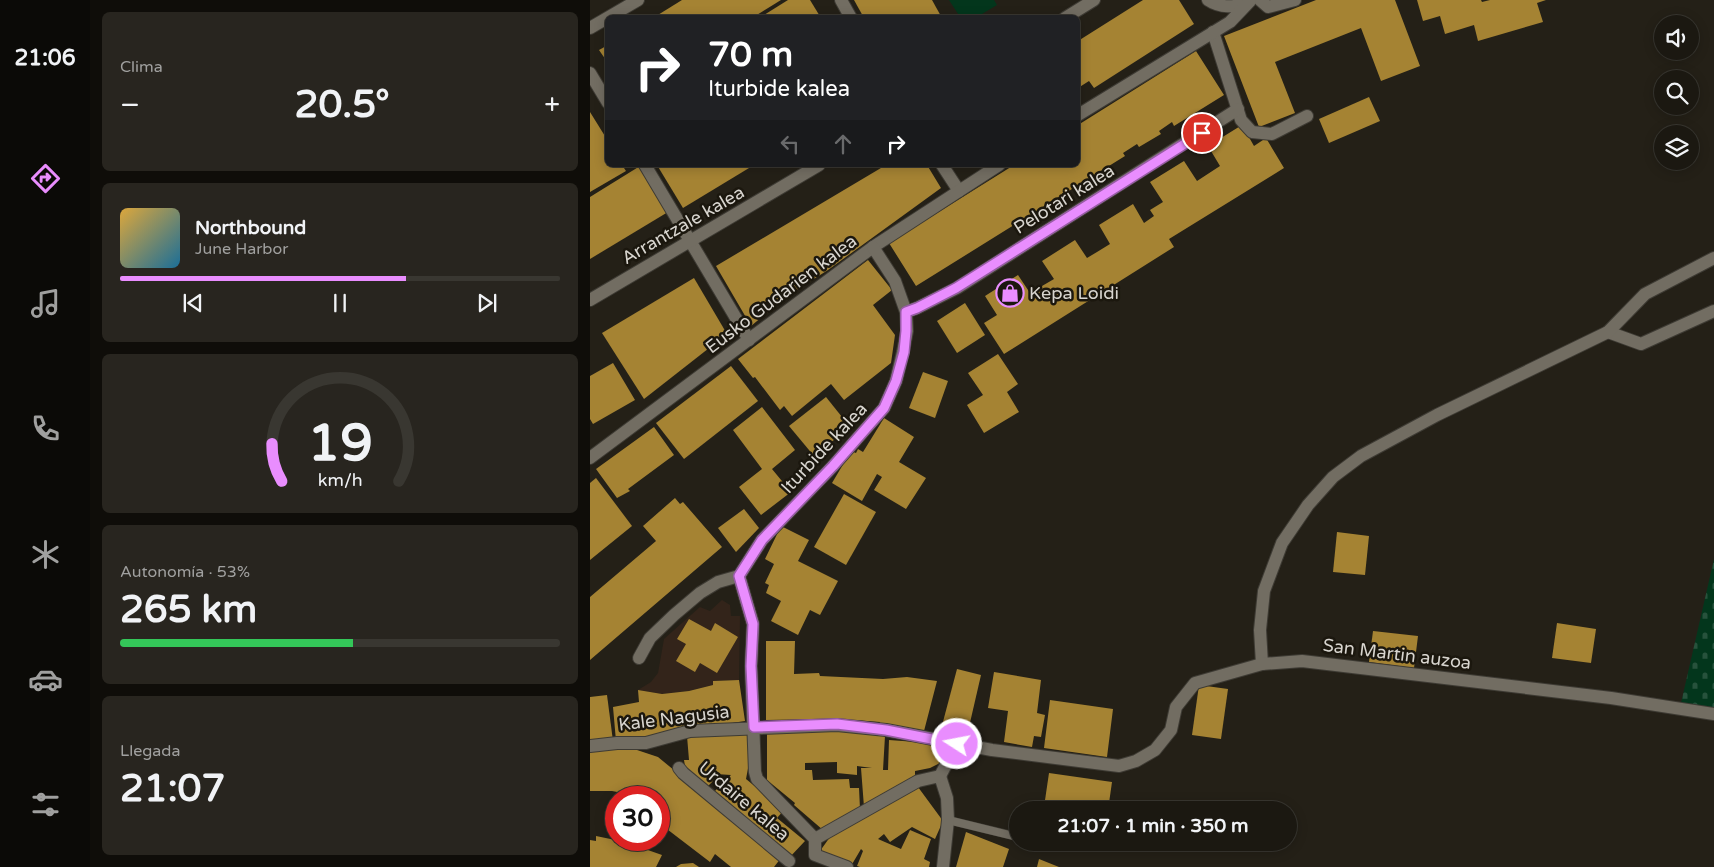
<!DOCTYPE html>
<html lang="es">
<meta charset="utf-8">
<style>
body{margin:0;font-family:"Varela Round",sans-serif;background:#28251f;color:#f1f3f6;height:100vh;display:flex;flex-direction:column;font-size:19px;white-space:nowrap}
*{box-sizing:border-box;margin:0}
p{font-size:16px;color:#a0a09f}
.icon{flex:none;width:28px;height:28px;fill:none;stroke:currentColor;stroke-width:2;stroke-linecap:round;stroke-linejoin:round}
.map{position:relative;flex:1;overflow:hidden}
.drawer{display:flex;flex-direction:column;gap:12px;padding:12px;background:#0f0d09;width:500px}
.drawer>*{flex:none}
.top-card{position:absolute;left:15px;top:15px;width:475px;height:152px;border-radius:8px;box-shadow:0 2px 12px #0003,0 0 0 1px #393731;background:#202124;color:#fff;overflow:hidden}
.buttons{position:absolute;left:1064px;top:15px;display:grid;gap:10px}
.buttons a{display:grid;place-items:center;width:45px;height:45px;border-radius:50%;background:#1b1811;box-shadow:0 2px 12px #0003,0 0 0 1px #393731;font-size:25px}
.speed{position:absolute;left:15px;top:786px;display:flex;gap:10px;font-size:25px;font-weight:700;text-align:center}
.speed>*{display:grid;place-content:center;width:65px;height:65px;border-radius:50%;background:#1b1811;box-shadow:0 2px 12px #0003,0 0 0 1px #393731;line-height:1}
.speed .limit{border:8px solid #d22;background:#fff;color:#111}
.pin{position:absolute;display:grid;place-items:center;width:42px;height:42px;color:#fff;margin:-21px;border:2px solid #fff;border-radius:50%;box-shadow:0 1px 5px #0007}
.me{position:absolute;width:55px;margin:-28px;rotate:281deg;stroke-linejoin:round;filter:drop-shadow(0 0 4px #0008)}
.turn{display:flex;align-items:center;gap:18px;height:105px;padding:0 20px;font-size:22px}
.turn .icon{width:65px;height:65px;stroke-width:2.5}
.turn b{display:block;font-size:35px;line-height:42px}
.lanes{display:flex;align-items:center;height:48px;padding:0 20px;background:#0003;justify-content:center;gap:25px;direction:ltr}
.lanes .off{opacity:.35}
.big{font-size:38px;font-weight:700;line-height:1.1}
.drawer .tile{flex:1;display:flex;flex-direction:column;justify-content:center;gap:8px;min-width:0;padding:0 18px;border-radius:8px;background:#28251f}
.drawer .dial{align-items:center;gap:0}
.dial svg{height:130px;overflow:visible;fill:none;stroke:#393731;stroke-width:7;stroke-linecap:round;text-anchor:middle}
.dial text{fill:#f1f3f6;stroke:none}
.song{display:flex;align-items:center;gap:15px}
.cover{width:60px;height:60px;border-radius:8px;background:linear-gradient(135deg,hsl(40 70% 55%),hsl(200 70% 35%))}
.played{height:5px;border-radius:2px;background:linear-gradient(90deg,#e98dfe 65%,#393731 65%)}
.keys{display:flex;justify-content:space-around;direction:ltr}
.heat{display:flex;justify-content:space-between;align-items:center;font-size:28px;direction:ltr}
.charge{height:8px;border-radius:4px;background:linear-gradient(90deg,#34c759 53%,#393731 0)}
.trip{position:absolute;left:419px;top:801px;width:288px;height:50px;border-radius:25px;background:#1b1811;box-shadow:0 2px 12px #0003,0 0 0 1px #393731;font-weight:700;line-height:50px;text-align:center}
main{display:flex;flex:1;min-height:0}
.menu{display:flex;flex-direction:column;width:90px;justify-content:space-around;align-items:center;background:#0b0a07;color:#a0a09f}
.menu .icon{width:35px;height:35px}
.menu .current{color:#e98dfe}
.menu b{font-size:22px;color:#f1f3f6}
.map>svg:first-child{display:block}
.education{fill:#33241a}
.cemetery{fill:url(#cemetery-stones)}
.park{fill:#03361c}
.building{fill:#a58333}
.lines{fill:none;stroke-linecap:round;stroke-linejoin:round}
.lane-casing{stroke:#3e3b34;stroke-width:9}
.street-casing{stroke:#3e3b34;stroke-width:14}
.lane{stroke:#726d62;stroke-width:8}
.street{stroke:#726d62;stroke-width:12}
.route-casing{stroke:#975ca5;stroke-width:12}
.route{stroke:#e98dfe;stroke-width:9}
.labels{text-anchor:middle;stroke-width:5;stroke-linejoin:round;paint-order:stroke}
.street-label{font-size:18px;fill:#d8d5cf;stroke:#1b170e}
.poi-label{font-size:18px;fill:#d8d5cf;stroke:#1b170e;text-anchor:start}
</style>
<main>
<nav class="menu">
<b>21:06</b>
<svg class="icon current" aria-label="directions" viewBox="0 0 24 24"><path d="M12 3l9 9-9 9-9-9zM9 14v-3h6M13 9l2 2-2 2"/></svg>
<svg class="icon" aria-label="music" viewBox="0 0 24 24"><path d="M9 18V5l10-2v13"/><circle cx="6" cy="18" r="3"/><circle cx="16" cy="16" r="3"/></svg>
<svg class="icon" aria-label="phone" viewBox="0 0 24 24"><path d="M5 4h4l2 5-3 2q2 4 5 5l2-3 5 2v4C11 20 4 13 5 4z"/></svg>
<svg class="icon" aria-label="climate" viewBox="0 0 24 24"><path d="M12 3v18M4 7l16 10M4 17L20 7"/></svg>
<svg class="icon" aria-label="car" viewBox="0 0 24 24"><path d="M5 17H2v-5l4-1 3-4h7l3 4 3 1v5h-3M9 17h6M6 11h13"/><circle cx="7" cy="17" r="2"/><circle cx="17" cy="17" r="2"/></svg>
<svg class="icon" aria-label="filters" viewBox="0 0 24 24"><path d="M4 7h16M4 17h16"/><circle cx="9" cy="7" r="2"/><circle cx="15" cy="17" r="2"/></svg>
</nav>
<section class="drawer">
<div class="tile"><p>Clima</p>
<div class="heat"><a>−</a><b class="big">20.5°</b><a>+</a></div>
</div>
<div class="tile">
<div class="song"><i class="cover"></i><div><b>Northbound</b><p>June Harbor</p></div></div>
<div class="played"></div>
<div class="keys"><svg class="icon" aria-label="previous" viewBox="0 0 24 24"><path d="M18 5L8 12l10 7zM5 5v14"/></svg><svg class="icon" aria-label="pause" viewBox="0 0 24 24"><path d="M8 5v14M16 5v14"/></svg><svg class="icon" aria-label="next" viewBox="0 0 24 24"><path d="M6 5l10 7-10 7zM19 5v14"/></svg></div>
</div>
<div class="tile dial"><svg viewBox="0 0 100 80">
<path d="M14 69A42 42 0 1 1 86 69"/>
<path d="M14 69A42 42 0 0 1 8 46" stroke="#e98dfe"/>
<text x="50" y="56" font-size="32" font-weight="700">19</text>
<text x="50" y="72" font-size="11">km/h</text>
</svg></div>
<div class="tile"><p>Autonomía · 53%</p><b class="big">265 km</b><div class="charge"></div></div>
<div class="tile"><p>Llegada</p><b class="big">21:07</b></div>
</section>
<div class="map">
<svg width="1124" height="867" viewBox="0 0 1124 867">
<defs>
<pattern id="cemetery-stones" width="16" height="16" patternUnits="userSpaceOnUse" patternTransform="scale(1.25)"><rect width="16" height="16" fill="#03361c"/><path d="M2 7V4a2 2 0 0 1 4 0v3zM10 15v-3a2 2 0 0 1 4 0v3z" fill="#27523c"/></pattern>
</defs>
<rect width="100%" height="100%" fill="#242017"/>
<path class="education" d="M132,600L140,605L141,616H150L149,680L123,681V685L99,691L72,694L48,690L61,682L68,673L74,639L110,607L120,611Z"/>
<path class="cemetery" d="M1124,559V709L1091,703Z"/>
<path class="park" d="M359,0H404L407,5L387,17H370Z"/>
<g class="building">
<path d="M92,0H191L162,18H63Z"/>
<path d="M198,0H220L231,18H175L174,15Z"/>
<path d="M264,0H342L352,18H274Z"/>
<path d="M553,0H589L604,24L504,88L499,81L488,88V41Z"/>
<path d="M726,0H805L830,66L791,81L771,28L685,62L705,113L669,127L634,36Z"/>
<path d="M827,0H891L892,2L900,0H956L947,3L953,22L888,41L884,25L855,34L850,16L833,21Z"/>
<path d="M18,45V63L9,50Z"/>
<path d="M606,51L634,95L584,126L582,122L569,131L571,134L549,147L547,144L533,153L535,156L326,286L299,243L424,165H488V125Z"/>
<path d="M779,97L790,121L739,143L729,119Z"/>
<path d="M0,112L18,141V165H32L36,171L0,192Z"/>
<path d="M652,125L664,146L676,138L694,168L579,239L584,247L414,354L394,323L407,315L395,296L428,275L440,293L464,279L452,261L485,240L497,258L507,252L520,244L509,225L543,204L554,223L564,216L560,210L573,202L560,182L594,161L607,181L630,166L618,146Z"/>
<path d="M67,165H164L93,208Z"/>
<path d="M296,165H337L351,188L238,270L200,294L161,326L126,266Z"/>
<path d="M50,166L78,212L0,259V197Z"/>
<path d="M278,260L302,290L283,305L305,335L301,363L254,400L241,384L202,416L194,406L190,410L165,377L163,378L148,359Z"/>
<path d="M104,278L137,334L54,399L12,333Z"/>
<path d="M375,303L395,335L367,353L347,321Z"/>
<path d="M408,354L428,384L417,392L429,412L394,433L377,405L393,395L378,373Z"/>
<path d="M23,363L45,400L3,424L0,419V376Z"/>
<path d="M141,366L168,401L94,459L66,423Z"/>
<path d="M333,372L358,381L345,418L319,408Z"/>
<path d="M236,397L260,427L224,456L199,426Z"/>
<path d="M172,407L205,450L182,469L201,492L171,515L149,487L172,469L143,430Z"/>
<path d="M294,418L324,437L309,462L336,478L316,509L284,490L292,477L287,474L272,501L242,483L261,451L266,453L268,449L273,452Z"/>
<path d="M64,427L84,455L38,489L40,491L27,498L6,469Z"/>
<path d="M6,478L42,526L0,560V483Z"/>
<path d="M254,494L286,512L256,565L224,547Z"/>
<path d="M85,498L90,504L93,502L132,547L0,660V597L66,541L53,526Z"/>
<path d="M154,509L169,528L146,552L128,528Z"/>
<path d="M191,526L219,540L208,561L248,581L230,615L220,610L208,635L181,621L191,601L176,593L179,585L175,583L184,564L175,559Z"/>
<path d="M747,532L779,536L775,575L743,572Z"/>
<path d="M99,619L121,631L125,623L148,637L127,673L110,663L105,672L86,661L96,644L87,639Z"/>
<path d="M967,623L1006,629L1001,663L962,658Z"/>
<path d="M783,631L828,636L824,668L779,662Z"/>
<path d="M176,641H205L204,674L229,673L230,676L293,679L317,677L347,681L334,731L289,725L290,722L263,720L230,719L176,720Z"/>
<path d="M367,669L391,675L376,740L350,733Z"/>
<path d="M404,672L451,680L447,713L455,715L451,737L444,736L442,747L414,742L418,711L398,708Z"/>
<path d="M149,680L155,721L26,741L23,707L49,702L48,690L72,694L99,691L123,685V681Z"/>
<path d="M609,685L638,689L631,739L602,735Z"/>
<path d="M17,695L23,741L0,743V697Z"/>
<path d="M460,700L523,709L517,757L454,748Z"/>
<path d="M247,731L295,736L293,770H298L299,740L354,744L352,762L340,768L325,771V777L274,807L271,768H282L267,766V775L247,773V762L215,763V770H222L223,780L259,779L260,788H269L270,809L233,830L204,805L205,803L177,780V732Z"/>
<path d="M158,732L159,763L156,779L194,810L187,818L215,841L199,858L123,793L141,775L126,774L124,780L117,787L96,772L94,760H99L97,736Z"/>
<path d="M26,749L47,750L68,757L191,858L184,867H141L125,854L120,862L69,823L71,815L69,814V798H37L38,794L22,791H0V750Z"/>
<path d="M459,773L522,782L518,810H473L454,807Z"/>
<path d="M328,787L353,821L345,839L322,827L300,842L294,834L288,839L311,849L320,830L341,839L334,859L340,862L339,867H270L267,866L273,851L271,849L261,866L230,851L240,837Z"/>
<path d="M376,832L419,849L413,867H366Z"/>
<path d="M6,836L35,842L72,855L66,867H0V840L6,841Z"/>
<path d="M449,859L469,867H447Z"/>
<path d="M103,863L109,867H86L91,864Z"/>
</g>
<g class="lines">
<g class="lane-casing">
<path id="lane" d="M358,820L428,837"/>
</g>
<g class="street-casing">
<g id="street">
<path d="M251,0L261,18"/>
<path d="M618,0C630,8 645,8 658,2"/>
<path d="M670,0L678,7L705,0"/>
<path d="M475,18L504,0"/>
<path d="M0,28L48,0"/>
<path d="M623,32L651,120L662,132L682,134L717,116"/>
<path d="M0,73L18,103"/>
<path d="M488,115L640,22L660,1"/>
<path d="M55,165L159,340"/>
<path d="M352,165L369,191"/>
<path d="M0,300L229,165"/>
<path d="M316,312L327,308L367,288L648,109"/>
<path d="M1018,332L1051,344L1124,311"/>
<path d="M0,458L283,247L409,165"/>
<path d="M49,658L60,638L84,615L110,593L128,582L149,576"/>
<path d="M672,664L670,630L674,591L692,543L718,505L743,477L771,456L847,415L1018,332L1055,294L1124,258"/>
<path d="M0,746L27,743H56L100,731L247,725L296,730L402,750L529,766L546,761L565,750L581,730L586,707L605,683L672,664L712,661L1021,698L1124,714"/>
<path d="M89,768L93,773L199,861"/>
<path d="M350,776L357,798L358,820L353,867"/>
<path d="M225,839L167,779L165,772L161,666L163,624L149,576L172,540L243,466L294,408L306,381L313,352L317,331L316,312L305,281L283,247"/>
<path d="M225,839L328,781L350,776L367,744"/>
<path d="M225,839V855L257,867"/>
</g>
</g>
<use href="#lane" class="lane"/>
<use href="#street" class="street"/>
</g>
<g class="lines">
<g class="route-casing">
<path id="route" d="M367,744L296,730L247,724L164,727L161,666L163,624L149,576L172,540L243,466L294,408L306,381L314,352L316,331V312L327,308L366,288L612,133"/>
</g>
<use href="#route" class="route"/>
</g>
<defs>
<g id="shop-ring" transform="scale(1.4375)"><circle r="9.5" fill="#1b170e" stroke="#e98dfe" stroke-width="1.5"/><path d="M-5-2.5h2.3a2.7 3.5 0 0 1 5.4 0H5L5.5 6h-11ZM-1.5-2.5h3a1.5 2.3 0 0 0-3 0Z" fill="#e98dfe"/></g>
</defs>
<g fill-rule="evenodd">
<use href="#shop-ring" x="420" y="293"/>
</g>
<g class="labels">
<g class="street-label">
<text transform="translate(474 199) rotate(-32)" y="6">Pelotari kalea</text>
<text transform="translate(93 225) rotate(-30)" y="6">Arrantzale kalea</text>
<text transform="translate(191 294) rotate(-37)" y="6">Eusko Gudarien kalea</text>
<text transform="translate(234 448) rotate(-47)" y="6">Iturbide kalea</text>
<text transform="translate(807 654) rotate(7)" y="6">San Martin auzoa</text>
<text transform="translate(84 718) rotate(-7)" y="6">Kale Nagusia</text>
<text transform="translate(154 801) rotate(40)" y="6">Urdaire kalea</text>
</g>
<g class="poi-label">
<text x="439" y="299">Kepa Loidi</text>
</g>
</g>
</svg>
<div class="buttons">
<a><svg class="icon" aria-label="sound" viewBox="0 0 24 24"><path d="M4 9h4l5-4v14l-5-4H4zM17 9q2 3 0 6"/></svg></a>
<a><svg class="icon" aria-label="search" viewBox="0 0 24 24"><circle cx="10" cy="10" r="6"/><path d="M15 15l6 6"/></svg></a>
<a><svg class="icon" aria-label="layers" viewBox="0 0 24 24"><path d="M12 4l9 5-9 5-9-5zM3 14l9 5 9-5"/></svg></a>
</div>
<div class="speed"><div class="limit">30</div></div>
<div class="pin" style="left:612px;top:133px;background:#d93025"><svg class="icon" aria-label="arrive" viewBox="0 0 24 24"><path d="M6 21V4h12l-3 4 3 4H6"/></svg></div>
<svg class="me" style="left:367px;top:744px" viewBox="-20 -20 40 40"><circle r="17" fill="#e98dfe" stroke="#fff" stroke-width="3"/><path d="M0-11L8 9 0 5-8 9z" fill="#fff"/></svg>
<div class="trip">21:07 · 1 min · 350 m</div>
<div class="top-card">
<div class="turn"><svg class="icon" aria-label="right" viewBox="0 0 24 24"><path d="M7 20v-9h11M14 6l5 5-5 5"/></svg><div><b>70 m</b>Iturbide kalea</div></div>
<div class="lanes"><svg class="icon off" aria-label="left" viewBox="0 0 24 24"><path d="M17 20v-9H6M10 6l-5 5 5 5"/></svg><svg class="icon off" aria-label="ahead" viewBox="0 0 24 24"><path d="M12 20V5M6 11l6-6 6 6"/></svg><svg class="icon" aria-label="right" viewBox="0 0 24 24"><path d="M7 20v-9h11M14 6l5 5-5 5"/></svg></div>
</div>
</div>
</main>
